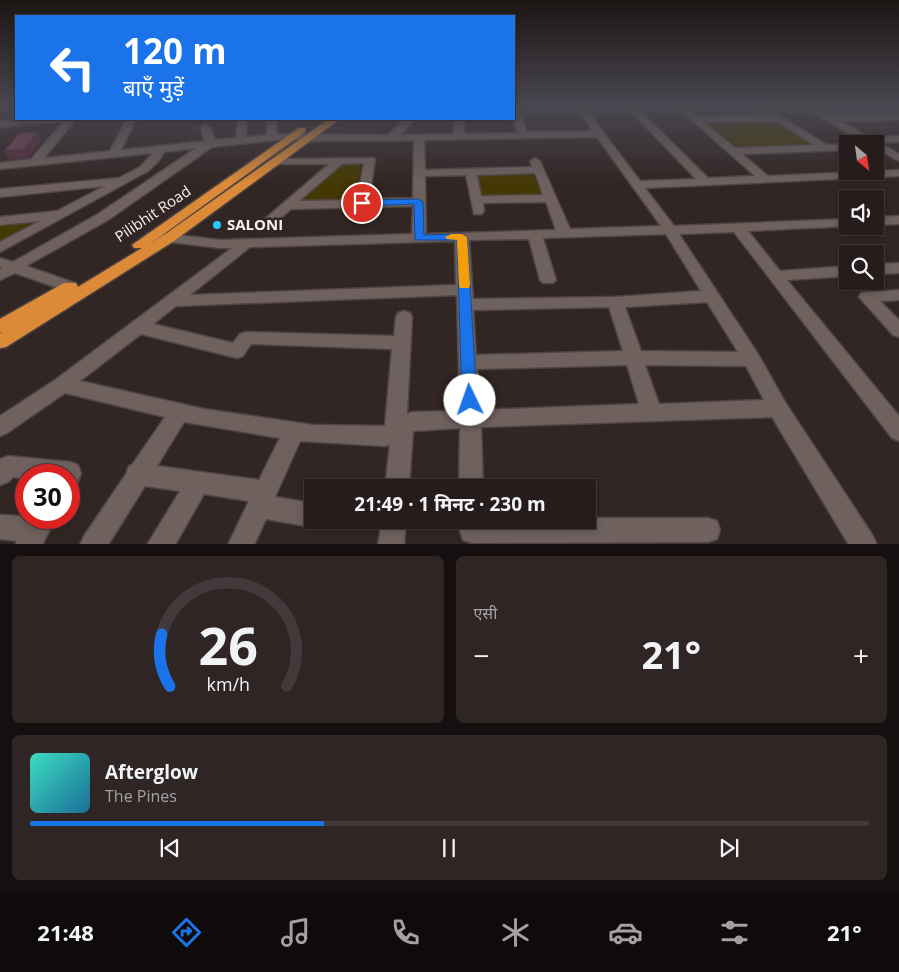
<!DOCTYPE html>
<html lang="hi">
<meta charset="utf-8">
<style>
body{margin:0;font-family:"Open Sans","Noto Sans Devanagari",sans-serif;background:#2e2524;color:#f1f3f6;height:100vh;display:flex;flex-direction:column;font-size:19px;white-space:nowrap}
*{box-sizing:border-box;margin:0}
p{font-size:16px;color:#a4a1a3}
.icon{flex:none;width:28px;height:28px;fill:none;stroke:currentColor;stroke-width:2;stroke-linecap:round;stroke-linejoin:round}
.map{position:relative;height:544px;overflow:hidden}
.sheet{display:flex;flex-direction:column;gap:12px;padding:12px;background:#150f0f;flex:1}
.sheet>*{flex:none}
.top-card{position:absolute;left:15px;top:15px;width:500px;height:105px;border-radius:0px;box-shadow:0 2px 8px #0003,0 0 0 1px #423a3a;background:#1a73e8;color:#fff;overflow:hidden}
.needle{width:32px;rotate:151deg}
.buttons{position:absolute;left:839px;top:135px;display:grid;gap:10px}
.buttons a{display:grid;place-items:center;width:45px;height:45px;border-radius:0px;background:#261c1b;box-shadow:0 2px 8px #0003,0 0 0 1px #423a3a;font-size:25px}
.speed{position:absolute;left:15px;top:464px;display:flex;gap:10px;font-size:25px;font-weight:700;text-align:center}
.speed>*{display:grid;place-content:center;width:65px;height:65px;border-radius:50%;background:#261c1b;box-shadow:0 2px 8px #0003,0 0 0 1px #423a3a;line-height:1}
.speed .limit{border:8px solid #d22;background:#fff;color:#111}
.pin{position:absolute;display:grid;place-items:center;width:42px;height:42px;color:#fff;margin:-21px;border:2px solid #fff;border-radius:50%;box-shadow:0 1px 5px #0007}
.me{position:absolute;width:55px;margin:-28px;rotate:357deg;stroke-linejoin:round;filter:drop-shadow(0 0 4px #0008)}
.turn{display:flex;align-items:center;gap:18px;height:105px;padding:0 25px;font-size:22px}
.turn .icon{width:65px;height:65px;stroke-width:2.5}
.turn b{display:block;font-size:35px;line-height:42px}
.big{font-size:38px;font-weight:700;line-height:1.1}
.sheet .card{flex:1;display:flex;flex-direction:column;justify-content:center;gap:8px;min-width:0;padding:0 18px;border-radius:8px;background:#2e2524}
.sheet .dial{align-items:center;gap:0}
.dial svg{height:130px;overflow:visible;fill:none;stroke:#423a3a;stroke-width:7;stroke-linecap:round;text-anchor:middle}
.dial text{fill:#f1f3f6;stroke:none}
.song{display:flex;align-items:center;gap:15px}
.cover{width:60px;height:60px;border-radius:8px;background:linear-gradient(135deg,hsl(170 70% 55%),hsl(200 70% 35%))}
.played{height:5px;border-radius:2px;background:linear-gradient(90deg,#1a73e8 35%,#423a3a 35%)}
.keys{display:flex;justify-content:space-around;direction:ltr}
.heat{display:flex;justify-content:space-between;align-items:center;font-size:28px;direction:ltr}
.sheet .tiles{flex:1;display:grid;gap:12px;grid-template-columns:1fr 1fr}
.card:last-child{grid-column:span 2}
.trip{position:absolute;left:304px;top:479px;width:292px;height:50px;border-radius:0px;background:#261c1b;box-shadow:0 2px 8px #0003,0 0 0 1px #423a3a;font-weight:700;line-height:50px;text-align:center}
.tab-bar{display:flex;height:80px;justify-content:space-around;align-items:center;background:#0f0b0b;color:#a4a1a3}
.tab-bar .icon{width:35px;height:35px}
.tab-bar .selected{color:#1a73e8}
.tab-bar b{font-size:22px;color:#f1f3f6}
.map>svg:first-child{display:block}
.green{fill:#443804}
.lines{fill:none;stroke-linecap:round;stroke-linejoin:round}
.minor-casing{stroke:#4f4543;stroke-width:3}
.highway-casing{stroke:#4f4543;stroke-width:3}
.minor{fill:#6e615e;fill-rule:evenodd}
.highway{fill:#dc8a37;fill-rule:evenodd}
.shaded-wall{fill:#532e3c}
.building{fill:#774255;stroke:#532e3c}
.route{fill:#1a73e8;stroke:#114b97}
.slow{fill:#f59e0b}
.poi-dot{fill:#25c9fe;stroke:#322624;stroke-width:2}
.labels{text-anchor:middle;stroke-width:5;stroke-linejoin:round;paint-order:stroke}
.street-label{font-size:15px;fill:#f8f0ef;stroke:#322624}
.poi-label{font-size:15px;font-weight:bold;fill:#f8f0ef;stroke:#322624;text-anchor:start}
</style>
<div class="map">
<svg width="899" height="545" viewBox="0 0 899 545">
<rect width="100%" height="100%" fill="#322624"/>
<g class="green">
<path d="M774,119L816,146L739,148L705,121Z"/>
<path d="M361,163L356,201H302L340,164Z"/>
<path d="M532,173L542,195L483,197L477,174Z"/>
<path d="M28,222L30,226L0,242V226Z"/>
</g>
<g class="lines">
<g class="minor-casing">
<g id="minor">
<path d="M514,107L518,110L527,132L593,131L576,107H584L640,181L696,179L627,107H636L708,178L755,176L677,107H686L697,116L778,115L827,145L848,144V150L742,154L768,176L899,170V176L645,188L674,226L848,219V226H851L748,231L780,271L848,266V276L787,280L899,416V441L892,438L734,232L679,234L758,354L785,402L873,536L877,545H849L772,417L481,427L483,488H459L460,428L413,431L409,488H385L390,444L385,446L300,441L275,497L312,503V520H322L321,524L312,527L266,519L254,545H228L249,501L204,494L175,545H147L180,491L145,486L108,545H80L84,536L126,474L129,466L132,465L165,417L65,393L7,433L0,436V416L55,380L232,248H220L153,240L148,239L146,236L148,233L153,232L220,240L412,234L413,206L291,209L277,221H267L266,218L329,164H271L270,162L275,159L374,158L375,160L369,199L413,198L414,140L309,141L286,139L212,147L108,220L26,266L75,283L77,287L75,291L69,292L15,273L0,280V269L2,268L0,267V258L13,262L98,214L196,148L164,152L158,162L148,171L0,252V242L40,221L0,225V217L57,211L105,186L0,197V189L119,178L140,167L153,153L0,169V163L31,159L66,119H76L44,158L110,151L127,119H136L121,150L205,141L200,127L205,124L210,127L215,140L236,138L238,119H247L246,137L267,135V119H276L277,134L388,135L405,119H415L400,135L454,134V119H463L464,134L518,133L513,119ZM776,121L814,145L735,148L704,122ZM597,137L661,226L570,229L540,161L535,158L530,161L532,167L425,170L424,140ZM364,163L357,200L299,201L342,164ZM535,173L543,195L481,196L477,175ZM466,175L474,214H482L484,211L483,203L546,202L556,230L426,234L425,176ZM666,234L701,291L615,297L473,299L469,240L529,239L540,280L543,283H553L556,280L543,238ZM455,241L456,285L190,295L250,247ZM457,295L460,411L412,412L407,414L412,317L410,313L404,311L398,313L396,317L394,336L246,332L240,334L233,343L153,324L176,306ZM707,302L738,352L641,351L625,307ZM609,307L623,351L476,355L473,310ZM141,334L237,358L243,356L251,344L392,349L385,426L313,425L204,409L80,381ZM627,365L639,404L480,410L477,369ZM645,365L746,366L764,400L659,404ZM184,422L280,438L259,480L157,466Z"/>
<path d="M765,107H816L831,115L899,114V120L840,121L869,137L899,136V142L880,143L899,154V161L875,148V144H866L812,112H762V108Z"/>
<path d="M29,119H64L59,122L0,127V121Z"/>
<path d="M899,216V224L875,225V217Z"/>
<path d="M899,263V273L875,274V264Z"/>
<path d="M899,290V300L880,301L899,320V337L893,335L859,297L861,293Z"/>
<path d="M8,456L70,462L78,465L81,473L77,484L69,487V475H26V479L13,477L8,482L0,485V459Z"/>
<path d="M0,515L56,518L42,545H15L17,541L0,539Z"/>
<path d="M588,518H708L717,521L720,530L717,539L708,542L472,543L463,540L460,531V520H588Z"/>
<path d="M382,520H406L404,545H378Z"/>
</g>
</g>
<g class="highway-casing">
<path id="highway" d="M329,119H340L174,241L6,347L0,348V334L2,332L0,333V319L64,283H76L78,287L142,248H134L132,245L299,128H305V132L150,244L164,235Z"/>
</g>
<use href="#minor" class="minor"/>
<use href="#highway" class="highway"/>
</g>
<path class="shaded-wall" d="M38,132L42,140L28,158L9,160L4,151Z"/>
<path class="building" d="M38,132L23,149L4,151L20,133Z"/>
<linearGradient id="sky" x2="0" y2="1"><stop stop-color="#1c1514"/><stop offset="0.58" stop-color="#494750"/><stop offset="1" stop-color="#494750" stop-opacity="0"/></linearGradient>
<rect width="899" height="183" fill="url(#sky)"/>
<path class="route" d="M418,199L423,202L424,235L462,234L467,237L477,400L475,404L470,406L464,404L462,400L457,240H415L414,204L362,206L357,203L362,200Z"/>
<path class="slow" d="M451,234H462L467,237L470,285L469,288H460L459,285L457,240L447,239L445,237Z"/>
<circle class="poi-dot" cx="217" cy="225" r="5"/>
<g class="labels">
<g class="street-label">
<text transform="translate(153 214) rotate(-34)" y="5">Pilibhit Road</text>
</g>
<g class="poi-label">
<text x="227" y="230">SALONI</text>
</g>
</g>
</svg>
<div class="buttons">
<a><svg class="needle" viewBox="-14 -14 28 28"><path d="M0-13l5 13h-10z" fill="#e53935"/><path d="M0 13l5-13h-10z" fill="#a4a1a3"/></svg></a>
<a><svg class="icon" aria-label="sound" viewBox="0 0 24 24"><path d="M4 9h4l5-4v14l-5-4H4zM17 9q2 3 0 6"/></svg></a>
<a><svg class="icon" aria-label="search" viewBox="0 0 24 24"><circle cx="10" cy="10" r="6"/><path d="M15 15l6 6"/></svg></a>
</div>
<div class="speed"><div class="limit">30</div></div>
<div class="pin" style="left:362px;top:203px;background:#d93025"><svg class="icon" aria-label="arrive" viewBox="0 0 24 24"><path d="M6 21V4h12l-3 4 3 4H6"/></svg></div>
<svg class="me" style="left:470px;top:400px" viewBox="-20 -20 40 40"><circle r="19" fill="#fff"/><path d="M0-13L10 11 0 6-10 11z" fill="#1a73e8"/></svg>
<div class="trip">21:49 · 1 मिनट · 230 m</div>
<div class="top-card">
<div class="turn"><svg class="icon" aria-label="left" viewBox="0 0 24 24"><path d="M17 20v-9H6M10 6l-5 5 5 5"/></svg><div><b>120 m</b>बाएँ मुड़ें</div></div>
</div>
</div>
<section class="sheet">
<div class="tiles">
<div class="card dial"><svg viewBox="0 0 100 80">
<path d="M14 69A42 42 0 1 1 86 69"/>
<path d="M14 69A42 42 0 0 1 9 37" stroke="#1a73e8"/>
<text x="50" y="56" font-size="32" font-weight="700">26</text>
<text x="50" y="72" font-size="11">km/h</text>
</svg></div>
<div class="card"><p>एसी</p>
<div class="heat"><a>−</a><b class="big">21°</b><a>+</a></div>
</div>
<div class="card">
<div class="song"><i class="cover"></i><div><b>Afterglow</b><p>The Pines</p></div></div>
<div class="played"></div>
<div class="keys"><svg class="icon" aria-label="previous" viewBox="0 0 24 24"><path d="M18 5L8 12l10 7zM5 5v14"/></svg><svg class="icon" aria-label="pause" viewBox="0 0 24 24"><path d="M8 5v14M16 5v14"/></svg><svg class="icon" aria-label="next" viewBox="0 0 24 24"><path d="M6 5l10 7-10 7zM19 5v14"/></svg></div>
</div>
</div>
</section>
<nav class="tab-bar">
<b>21:48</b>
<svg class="icon selected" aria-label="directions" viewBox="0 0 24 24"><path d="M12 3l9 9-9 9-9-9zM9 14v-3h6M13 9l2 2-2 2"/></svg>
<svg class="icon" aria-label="music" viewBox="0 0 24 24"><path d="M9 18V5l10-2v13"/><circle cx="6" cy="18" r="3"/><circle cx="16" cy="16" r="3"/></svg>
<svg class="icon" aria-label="phone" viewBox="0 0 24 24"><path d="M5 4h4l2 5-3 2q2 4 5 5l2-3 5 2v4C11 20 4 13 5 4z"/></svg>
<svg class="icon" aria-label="climate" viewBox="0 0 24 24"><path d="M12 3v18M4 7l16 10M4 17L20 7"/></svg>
<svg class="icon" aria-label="car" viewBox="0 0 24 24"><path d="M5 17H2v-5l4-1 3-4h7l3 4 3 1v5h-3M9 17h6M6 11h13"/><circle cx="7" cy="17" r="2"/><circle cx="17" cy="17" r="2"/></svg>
<svg class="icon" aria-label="filters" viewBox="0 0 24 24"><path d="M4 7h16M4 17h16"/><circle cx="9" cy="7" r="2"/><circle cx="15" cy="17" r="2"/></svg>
<b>21°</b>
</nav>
